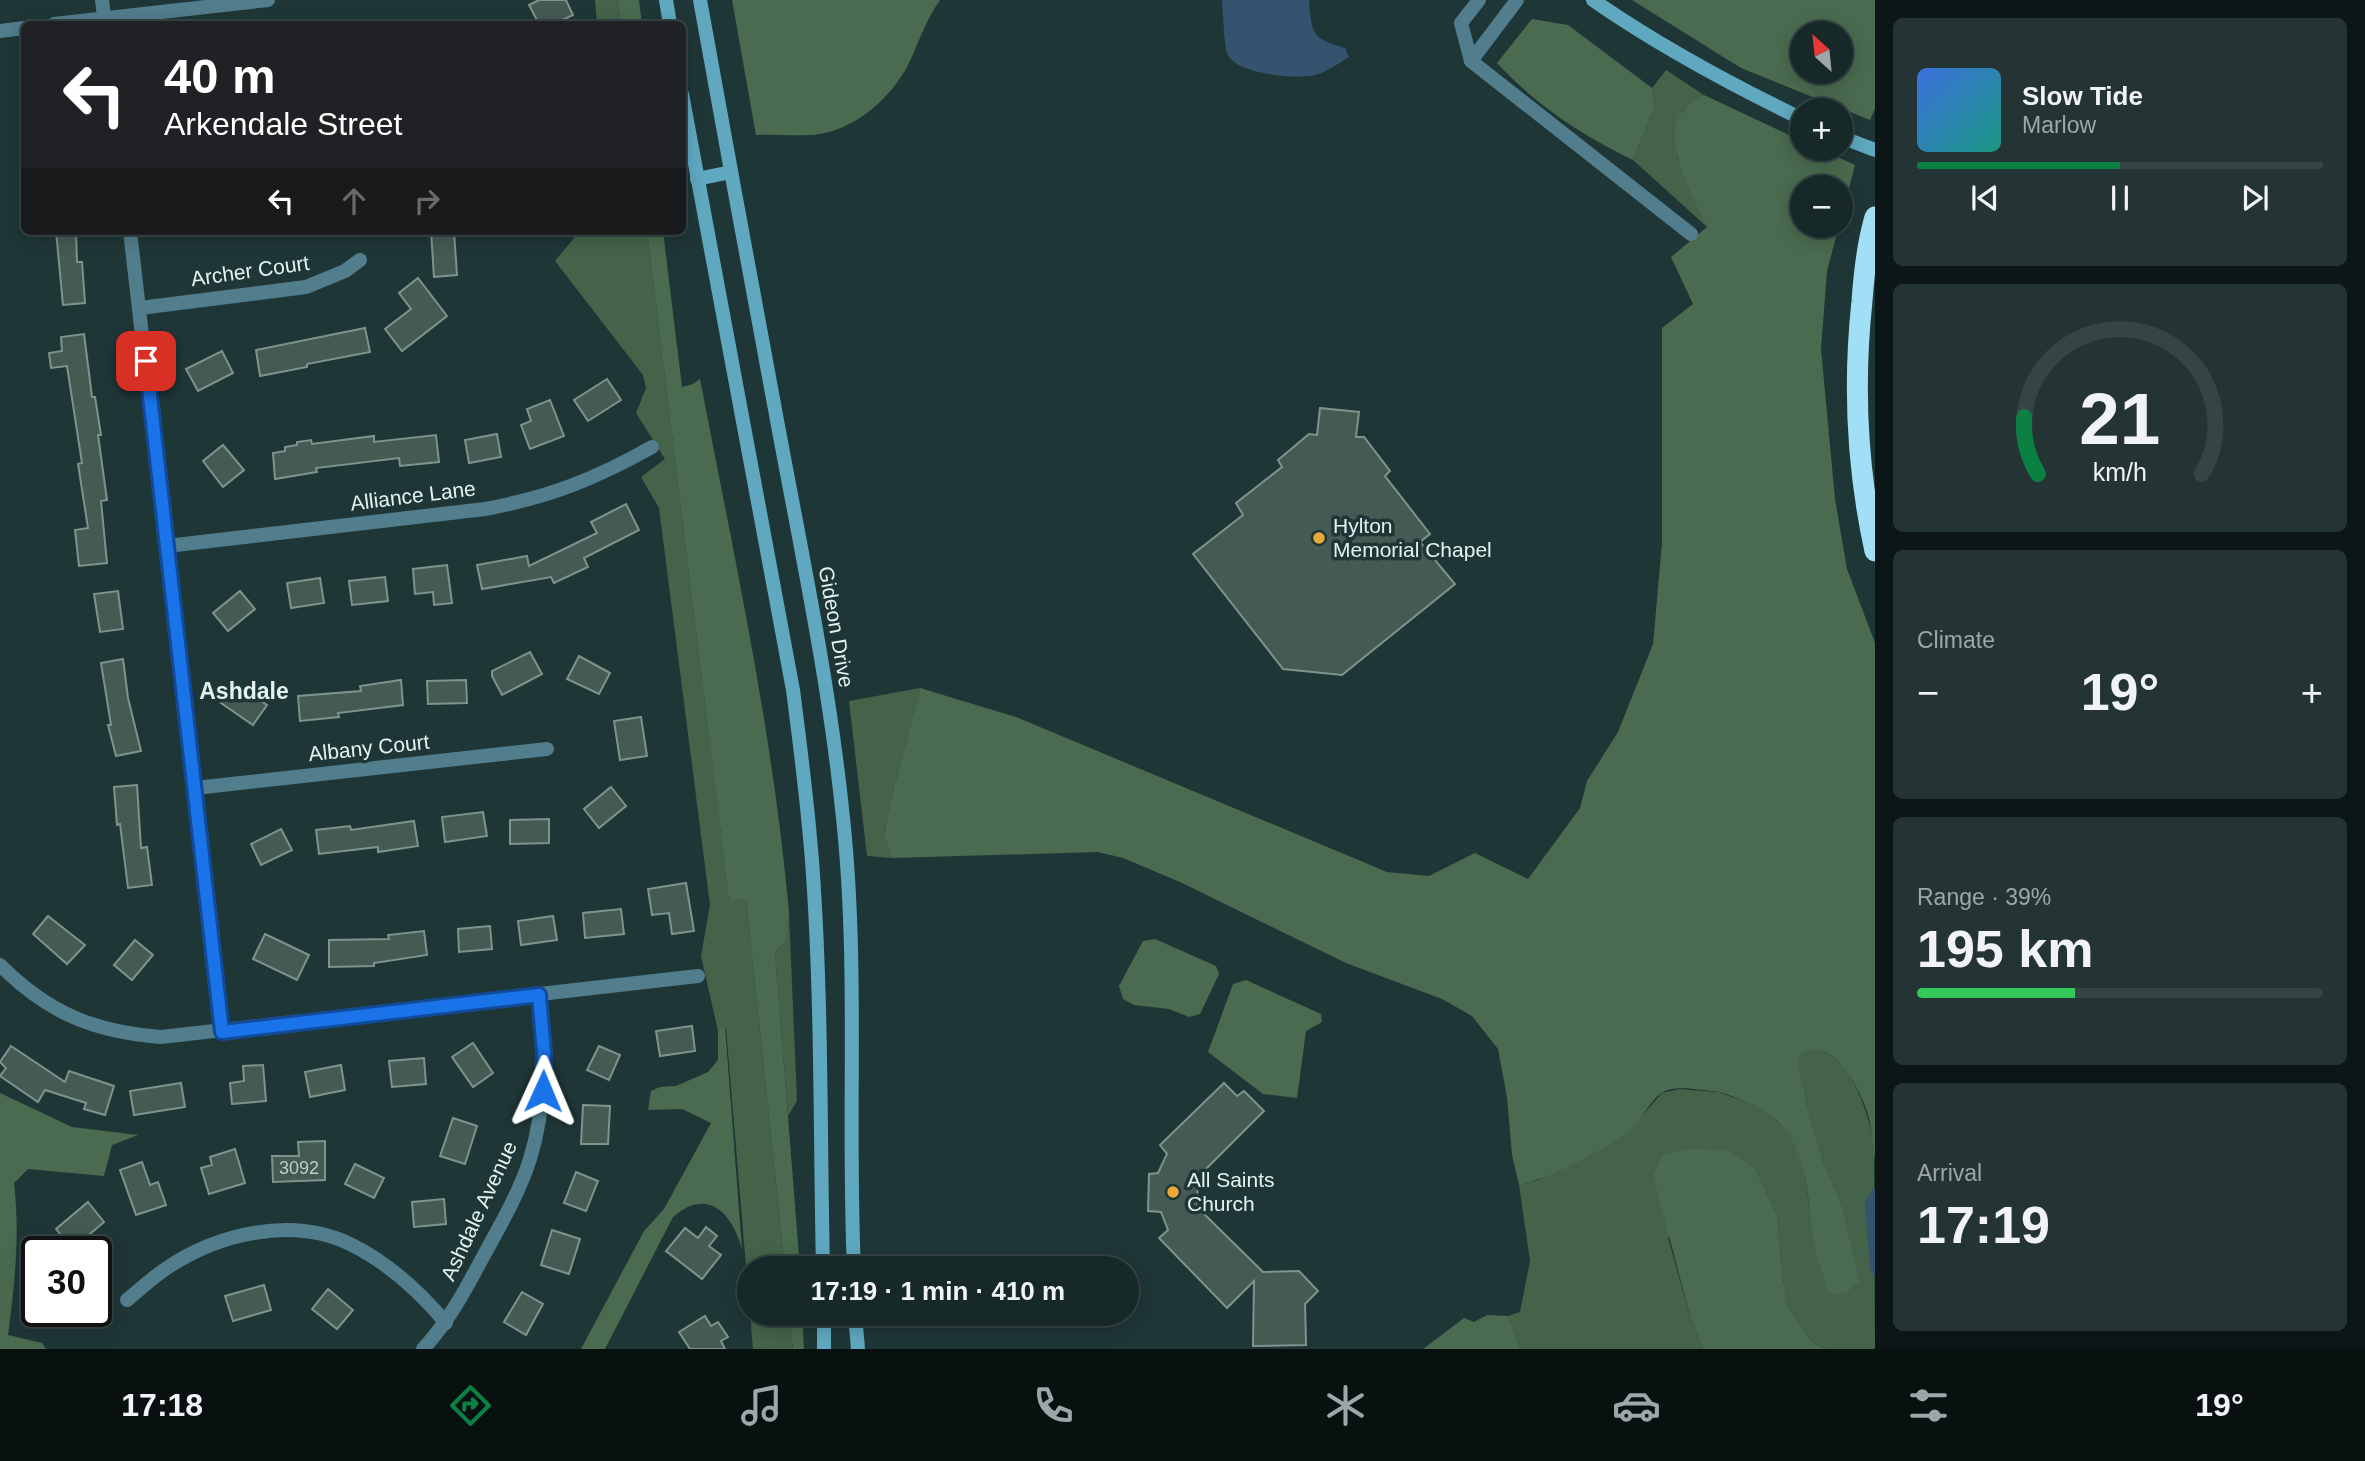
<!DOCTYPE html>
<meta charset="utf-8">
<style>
body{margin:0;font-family:Helvetica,sans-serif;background:#243435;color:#f1f3f6;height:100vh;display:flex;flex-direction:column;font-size:26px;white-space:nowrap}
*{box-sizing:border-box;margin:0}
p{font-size:23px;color:#9ea6a8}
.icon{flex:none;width:38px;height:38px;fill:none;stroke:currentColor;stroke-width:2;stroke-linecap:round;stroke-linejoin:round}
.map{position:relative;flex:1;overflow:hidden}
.drawer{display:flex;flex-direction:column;gap:18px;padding:18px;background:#0d1617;width:490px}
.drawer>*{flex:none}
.guide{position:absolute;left:21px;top:21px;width:665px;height:214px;border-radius:10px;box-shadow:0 4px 18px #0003,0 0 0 2px #364446;background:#202124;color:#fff;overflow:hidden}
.needle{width:46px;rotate:333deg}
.buttons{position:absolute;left:1790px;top:21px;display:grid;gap:14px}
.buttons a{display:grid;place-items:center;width:63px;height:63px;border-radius:50%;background:#172829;box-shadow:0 4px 18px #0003,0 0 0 2px #364446;font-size:35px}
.speed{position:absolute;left:21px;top:1236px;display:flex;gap:14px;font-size:35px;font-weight:700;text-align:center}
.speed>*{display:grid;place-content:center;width:91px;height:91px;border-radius:50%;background:#172829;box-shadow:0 4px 18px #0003,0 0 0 2px #364446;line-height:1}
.speed .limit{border:4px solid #111;border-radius:10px;background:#fff;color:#111}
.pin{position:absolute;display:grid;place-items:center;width:60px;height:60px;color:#fff;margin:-30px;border-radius:14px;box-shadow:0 4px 10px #0006}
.me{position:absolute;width:77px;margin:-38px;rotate:1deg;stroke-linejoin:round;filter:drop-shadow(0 0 5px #0008)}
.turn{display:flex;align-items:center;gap:24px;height:147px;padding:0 28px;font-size:32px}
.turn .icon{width:91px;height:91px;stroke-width:2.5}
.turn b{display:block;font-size:49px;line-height:60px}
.lanes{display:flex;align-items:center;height:66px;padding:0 28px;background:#0003;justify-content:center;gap:35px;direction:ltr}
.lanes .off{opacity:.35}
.big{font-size:52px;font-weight:800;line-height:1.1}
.drawer .widget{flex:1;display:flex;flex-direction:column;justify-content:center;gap:10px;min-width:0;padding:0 24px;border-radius:10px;background:#243435}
.drawer .dial{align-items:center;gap:0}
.dial svg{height:182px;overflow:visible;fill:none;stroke:#364446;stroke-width:7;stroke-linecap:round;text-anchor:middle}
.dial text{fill:#f1f3f6;stroke:none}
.song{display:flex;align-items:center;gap:21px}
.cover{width:84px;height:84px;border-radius:10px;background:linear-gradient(135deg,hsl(220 70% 55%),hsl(170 70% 35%))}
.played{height:7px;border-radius:4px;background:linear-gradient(90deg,#0b8043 50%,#364446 50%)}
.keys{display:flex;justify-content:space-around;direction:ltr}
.heat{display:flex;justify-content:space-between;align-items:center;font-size:38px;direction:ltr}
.charge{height:10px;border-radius:5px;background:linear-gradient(90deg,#34c759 39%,#364446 0)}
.trip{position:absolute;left:737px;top:1256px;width:402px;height:70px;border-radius:35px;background:#172829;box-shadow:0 4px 18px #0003,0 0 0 2px #364446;font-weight:800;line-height:70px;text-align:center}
.menu{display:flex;height:112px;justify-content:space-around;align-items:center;background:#091010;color:#9ea6a8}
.menu .icon{width:49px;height:49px}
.menu .on{color:#0b8043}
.menu b{font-size:32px;color:#f1f3f6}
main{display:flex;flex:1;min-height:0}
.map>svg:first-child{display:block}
.green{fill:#446349}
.forest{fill:#4a6b4f;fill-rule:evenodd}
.water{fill:#34536e}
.building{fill:#445a53;stroke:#7d948d;stroke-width:2}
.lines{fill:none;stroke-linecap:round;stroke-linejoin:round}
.street{stroke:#527d8d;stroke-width:14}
.secondary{stroke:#5fa8c0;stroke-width:14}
.highway{stroke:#a0dff6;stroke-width:21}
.route-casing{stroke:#114b97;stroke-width:18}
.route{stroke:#1a73e8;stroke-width:12}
.poi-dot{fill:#eba93a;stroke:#1f3637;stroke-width:2.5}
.labels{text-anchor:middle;stroke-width:7;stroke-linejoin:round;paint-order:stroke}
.number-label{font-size:18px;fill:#bcccca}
.street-label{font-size:21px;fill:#e4f2f2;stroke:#1f3637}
.poi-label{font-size:21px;fill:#e4f2f2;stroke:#1f3637;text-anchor:start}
.neighbourhood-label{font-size:23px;font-weight:bold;fill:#e4f2f2;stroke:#1f3637}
</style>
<main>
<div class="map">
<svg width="1875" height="1349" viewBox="0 0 1875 1349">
<rect width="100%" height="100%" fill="#1f3637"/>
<g class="green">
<path d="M595,0H618L621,24H597Z"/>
<path d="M1666,70L1704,95L1682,111L1677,156L1707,227L1633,160L1655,106L1652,88Z"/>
<path d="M580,231H647L729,900L746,899L785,1269H749V1314H789L793,1349H753L726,1028L718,1031L701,956L710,905L659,508L641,477L665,459L636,413L646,388L643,375L555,261Z"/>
<path d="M920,688L889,808L884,835L892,858L867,856L849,701Z"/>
<path d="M789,913L797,1101L788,1116L775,952C790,940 788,931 789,913Z"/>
<path d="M1809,1048C1850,1050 1866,1108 1874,1141L1875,1349H1826L1813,1343L1788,1306L1783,1279L1777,1215L1755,1168L1668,1238L1691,1319L1703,1349H1520L1508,1316L1520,1312L1530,1261L1519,1185L1538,1180L1633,1126L1662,1093L1679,1089L1719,1092L1764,1109L1786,1129L1798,1147L1804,1170L1815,1246L1846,1227L1841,1202L1824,1164L1809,1114L1798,1061L1800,1053Z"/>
</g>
<g class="forest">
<path d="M618,0H639L642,24H621Z"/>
<path d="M732,0H940C924,23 919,43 907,67C890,98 857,128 820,134C800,137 777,134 756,135Z"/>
<path d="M1632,0H1875V109L1870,120L1741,68ZM1802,33H1841V72H1802Z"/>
<path d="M1532,19L1568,25L1652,88L1655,106L1633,160C1580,134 1537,106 1497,63Z"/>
<path d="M1704,95L1802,141V149H1820L1855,165L1841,219V187H1802V226H1839L1827,271L1821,349L1835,499L1847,569L1875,643V1161C1873,1144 1872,1127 1867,1111C1858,1086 1833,1036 1801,1053L1798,1061L1809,1114L1824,1164L1841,1202L1859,1281C1849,1292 1843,1297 1829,1294C1824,1277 1817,1260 1814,1242C1805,1186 1810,1127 1748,1103C1736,1098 1725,1092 1712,1091C1697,1090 1673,1084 1660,1094C1649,1103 1643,1117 1633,1127C1607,1150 1553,1177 1519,1185L1512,1155L1507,1097L1498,1049L1472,1016L1442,999L1346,963L1180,882L1123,858L1098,852L892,858L884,836L889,808L920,688L1016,717L1387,872L1429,876L1475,853L1528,879L1580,808L1587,781L1618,732L1653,644L1662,543V328L1693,304L1671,257L1707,227C1695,199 1660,140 1682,112C1687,105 1697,100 1704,95Z"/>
<path d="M647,231H663L682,387L693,384L700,379C734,556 773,732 789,913C788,931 790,940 775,952L800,1269H785L746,899L729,901Z"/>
<path d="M1155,939L1216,966L1219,974L1200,1014L1189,1017L1169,1009L1134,1005L1123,999L1119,986L1143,941Z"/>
<path d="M1246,980L1321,1014L1322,1022L1306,1031L1297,1098L1263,1094L1208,1052L1233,984Z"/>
<path d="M725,1027L742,1249C732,1213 708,1187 673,1217L605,1349H581L644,1231L664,1209L711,1123L682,1109L648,1110L651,1091L660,1087L676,1086L708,1072L718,1060V1031Z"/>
<path d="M0,1093L72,1127L138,1135L112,1145L104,1176L28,1169L14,1183C20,1234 15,1283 8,1335L42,1343L46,1349H0Z"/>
<path d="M1689,1149L1728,1150L1755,1168L1777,1215L1783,1279L1788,1306L1813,1343L1826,1349H1703L1691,1319L1653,1176L1663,1155Z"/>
<path d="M789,1314H802L804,1349H793Z"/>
<path d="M1487,1315L1508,1316L1520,1349H1423L1464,1318L1474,1322Z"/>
</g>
<g class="water">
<path d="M1222,0H1309C1312,35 1311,38 1345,48L1349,57C1338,64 1324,74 1310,76C1290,78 1238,74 1228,55C1224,47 1223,12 1222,0Z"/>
<path d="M1872,1189H1875V1277L1870,1269L1865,1204Z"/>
</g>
<g class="building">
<path d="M539,0H566L573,15L554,24H539L529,5Z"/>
<path d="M56,231H76L77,262H82L85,303L63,305Z"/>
<path d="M431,231H454L457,275L434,277Z"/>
<path d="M418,278L447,316L402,351L385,329L411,309L399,293Z"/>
<path d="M365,328L370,352L307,364V367L260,376L256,350Z"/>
<path d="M84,334L92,397H95L101,435H98L107,500L101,501L107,563L79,566L75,530L88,528L78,464L82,463L67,366L51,368L49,353L62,351L61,337Z"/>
<path d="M222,351L233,373L198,391L186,369Z"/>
<path d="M607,379L621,400L588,421L574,400Z"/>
<path d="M550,400L564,436L530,449L521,425L531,421L527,409Z"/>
<path d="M1320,408L1359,412L1356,437H1364L1390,471L1385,476L1430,534L1420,542L1455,584L1342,675L1283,669L1193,554L1243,515L1236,503L1282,467L1278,460L1309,434L1317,435Z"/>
<path d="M497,434L501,457L469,463L465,440Z"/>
<path d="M436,435L439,462L400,466L399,458L316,468L317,472L275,479L273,453L285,451V447L297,445V442L311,440L312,444L374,436V442Z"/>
<path d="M223,445L244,470L223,487L203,461Z"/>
<path d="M626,504L639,530L584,558L588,567L554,583L551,577L482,589L477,565L527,556L529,566L597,533L591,522Z"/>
<path d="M447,565L452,603L434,605L433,592L415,594L413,569Z"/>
<path d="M385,577L388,601L352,605L349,581Z"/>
<path d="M320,578L324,603L291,608L287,583Z"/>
<path d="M118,591L123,629L100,632L94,594Z"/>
<path d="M240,591L255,609L228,631L213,613Z"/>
<path d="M530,652L542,674L502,695L492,676V671Z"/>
<path d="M579,656L610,673L599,694L567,679Z"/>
<path d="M123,659L128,698L141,751L116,756L108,725H111L101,663Z"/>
<path d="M401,680L403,705L338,713L339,717L300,721L298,696L361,691L360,686Z"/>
<path d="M466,680L467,703L428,704L427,681Z"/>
<path d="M235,683L267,705L253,725L221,703Z"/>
<path d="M641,717L647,756L620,760L614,721Z"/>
<path d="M137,785L141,848L147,847L152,885L128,888L120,824L117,825L114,787Z"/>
<path d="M611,787L626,806L599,828L584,809Z"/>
<path d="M483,812L487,836L445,842L442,817Z"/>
<path d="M549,819V843L510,844V820Z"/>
<path d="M414,821L418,846L378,852V847L319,854L316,830L350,826L351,830Z"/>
<path d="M281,829L292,850L261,865L251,844Z"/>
<path d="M686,883L694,931L672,934L669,913L652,915L648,889Z"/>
<path d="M621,909L624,934L585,938L583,913Z"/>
<path d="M48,916L85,945L67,964L33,934Z"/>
<path d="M553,916L557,940L521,945L518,921Z"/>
<path d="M490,926L492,949L459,952L458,929Z"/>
<path d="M424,931L427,955L374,963V966L329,967V940L389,939L388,935Z"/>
<path d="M265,934L309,955L297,980L253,959Z"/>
<path d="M135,940L153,955L132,980L114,965Z"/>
<path d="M692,1026L695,1051L660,1056L656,1031Z"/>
<path d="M473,1043L493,1073L473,1087L452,1057Z"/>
<path d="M11,1046L65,1082L69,1071L114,1086L105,1115L84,1109L86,1103L45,1090L38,1102L0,1076L6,1068L0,1062Z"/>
<path d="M599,1046L620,1055L609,1080L587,1070Z"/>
<path d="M424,1058L426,1084L392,1087L389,1061Z"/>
<path d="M263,1065L266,1101L232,1104L230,1083L244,1081L243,1066Z"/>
<path d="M341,1065L345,1090L310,1097L305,1072Z"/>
<path d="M181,1083L185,1107L134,1115L130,1091Z"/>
<path d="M1224,1083L1237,1096L1244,1091L1264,1111L1198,1177L1197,1207L1263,1272L1299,1271L1318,1291L1305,1304L1306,1345L1253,1346L1254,1281L1227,1308L1159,1238L1168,1230L1161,1212L1148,1211L1149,1174L1158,1173L1167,1154L1160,1145Z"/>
<path d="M583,1105L610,1106L608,1144H581Z"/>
<path d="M453,1118L477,1126L465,1164L440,1156Z"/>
<path d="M325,1141V1180L273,1182L272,1156H299L298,1142Z"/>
<path d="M235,1149L245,1183L209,1194L201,1168L212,1165L210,1157Z"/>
<path d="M142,1162L150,1185L158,1182L166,1205L136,1215L120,1170Z"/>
<path d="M355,1164L384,1178L374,1198L345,1184Z"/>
<path d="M576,1172L598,1181L586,1211L564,1203Z"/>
<path d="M444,1199L446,1224L414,1227L412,1202Z"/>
<path d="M88,1202L104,1222L72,1249L56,1229Z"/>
<path d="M706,1227L717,1236L709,1246L721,1255L702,1279L666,1251L685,1228L698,1238Z"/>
<path d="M552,1230L580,1239L569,1274L541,1265Z"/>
<path d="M264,1285L271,1310L233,1321L225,1296Z"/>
<path d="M328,1289L353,1310L337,1329L312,1309Z"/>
<path d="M522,1292L543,1304L526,1335L504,1322Z"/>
<path d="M31,1311H55L56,1325L32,1327Z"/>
<path d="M705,1316L711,1326L718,1322L728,1337L721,1341L725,1349H690L679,1332Z"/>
</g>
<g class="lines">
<g class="street">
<path d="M102,0L105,24"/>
<path d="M1479,0L1461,23L1471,61L1691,234"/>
<path d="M54,24L268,0"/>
<path d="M0,31L24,28"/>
<path d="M1471,61L1517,0"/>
<path d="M130,231L222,1032"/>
<path d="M140,308L306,287L345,271L360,260"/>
<path d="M167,546L485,509C550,497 595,479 652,447"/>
<path d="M195,788L547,749"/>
<path d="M0,965C48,1013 94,1032 161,1037L698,976"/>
<path d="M127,1300C139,1290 151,1279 164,1270C216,1234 292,1215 352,1245C388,1263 420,1292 446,1323"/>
<path d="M423,1349C449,1321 466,1289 484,1255C500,1226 520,1191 530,1159C547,1105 544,1050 539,995"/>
</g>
<g class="secondary">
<path d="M666,0L670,24"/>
<path d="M700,0C726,144 752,287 779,431C803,560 830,688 843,818C859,968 847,1119 854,1269"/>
<path d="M1593,0C1659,46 1730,84 1802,119"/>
<path d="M682,94L793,690C801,752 809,813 813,875C822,1006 820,1138 823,1269"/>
<path d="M1841,137L1875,150"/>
<path d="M697,179L731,172"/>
<path d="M824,1314V1349"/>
<path d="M855,1314L858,1349"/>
</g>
<path class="highway" d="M1875,217C1867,244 1864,273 1862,301C1853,385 1857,469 1875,551"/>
</g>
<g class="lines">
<g class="route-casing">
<path id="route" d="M146,361L222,1032L539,995L544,1052L543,1091"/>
</g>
<use href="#route" class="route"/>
</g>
<g class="poi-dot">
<circle cx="1319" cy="538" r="7"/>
<circle cx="1173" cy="1192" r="7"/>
</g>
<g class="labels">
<g class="number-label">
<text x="299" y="1174">3092</text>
</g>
<g class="street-label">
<text transform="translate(250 271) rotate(-8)" y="7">Archer Court</text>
<text transform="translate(413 496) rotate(-7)" y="7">Alliance Lane</text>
<text transform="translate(836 627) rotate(80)" y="7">Gideon Drive</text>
<text transform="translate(369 748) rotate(-6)" y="7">Albany Court</text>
<text transform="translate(479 1211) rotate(-65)" y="7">Ashdale Avenue</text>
</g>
<g class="poi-label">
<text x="1333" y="533">Hylton<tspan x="1333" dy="24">Memorial Chapel</tspan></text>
<text x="1187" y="1187">All Saints<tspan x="1187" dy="24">Church</tspan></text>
</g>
<g class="neighbourhood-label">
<text x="244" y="699">Ashdale</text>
</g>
</g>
</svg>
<div class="buttons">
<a><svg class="needle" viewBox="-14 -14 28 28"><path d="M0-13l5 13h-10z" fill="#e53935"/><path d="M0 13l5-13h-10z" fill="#9ea6a8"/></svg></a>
<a>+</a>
<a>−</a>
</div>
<div class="speed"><div class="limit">30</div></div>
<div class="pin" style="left:146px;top:361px;background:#d93025"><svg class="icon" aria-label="arrive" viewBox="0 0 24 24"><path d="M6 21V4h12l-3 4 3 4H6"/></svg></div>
<svg class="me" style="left:543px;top:1091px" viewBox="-20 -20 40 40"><path d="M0-17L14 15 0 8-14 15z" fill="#1a73e8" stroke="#fff" stroke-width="4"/></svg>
<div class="trip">17:19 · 1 min · 410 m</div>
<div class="guide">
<div class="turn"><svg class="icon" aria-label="left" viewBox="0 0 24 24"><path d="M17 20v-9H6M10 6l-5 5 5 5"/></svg><div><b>40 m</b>Arkendale Street</div></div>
<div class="lanes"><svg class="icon" aria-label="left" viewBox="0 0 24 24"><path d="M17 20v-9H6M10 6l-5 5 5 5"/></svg><svg class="icon off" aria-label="ahead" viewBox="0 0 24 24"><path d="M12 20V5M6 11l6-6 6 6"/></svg><svg class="icon off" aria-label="right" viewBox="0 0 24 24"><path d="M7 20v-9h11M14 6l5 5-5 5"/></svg></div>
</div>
</div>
<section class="drawer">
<div class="widget">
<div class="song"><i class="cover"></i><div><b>Slow Tide</b><p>Marlow</p></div></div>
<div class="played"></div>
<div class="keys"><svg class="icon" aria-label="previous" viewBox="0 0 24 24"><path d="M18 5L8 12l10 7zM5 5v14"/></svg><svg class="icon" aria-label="pause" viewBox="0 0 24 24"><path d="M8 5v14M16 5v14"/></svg><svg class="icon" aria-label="next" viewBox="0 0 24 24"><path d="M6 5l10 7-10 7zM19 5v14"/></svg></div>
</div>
<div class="widget dial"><svg viewBox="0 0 100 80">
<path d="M14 69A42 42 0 1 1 86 69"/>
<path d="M14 69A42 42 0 0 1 8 44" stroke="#0b8043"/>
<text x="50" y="56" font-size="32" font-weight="700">21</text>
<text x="50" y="72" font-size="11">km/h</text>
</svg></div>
<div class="widget"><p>Climate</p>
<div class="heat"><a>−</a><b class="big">19°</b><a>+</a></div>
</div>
<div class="widget"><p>Range · 39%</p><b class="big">195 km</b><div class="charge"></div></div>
<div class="widget"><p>Arrival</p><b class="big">17:19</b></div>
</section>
</main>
<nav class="menu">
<b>17:18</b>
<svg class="icon on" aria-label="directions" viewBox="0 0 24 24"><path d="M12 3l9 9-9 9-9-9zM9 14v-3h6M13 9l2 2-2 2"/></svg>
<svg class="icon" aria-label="music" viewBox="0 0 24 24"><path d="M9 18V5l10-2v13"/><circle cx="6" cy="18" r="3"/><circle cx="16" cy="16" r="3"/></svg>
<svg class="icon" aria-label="phone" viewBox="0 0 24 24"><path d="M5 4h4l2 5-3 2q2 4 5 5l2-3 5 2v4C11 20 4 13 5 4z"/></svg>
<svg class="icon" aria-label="climate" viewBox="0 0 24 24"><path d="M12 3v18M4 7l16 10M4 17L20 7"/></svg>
<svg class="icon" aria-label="car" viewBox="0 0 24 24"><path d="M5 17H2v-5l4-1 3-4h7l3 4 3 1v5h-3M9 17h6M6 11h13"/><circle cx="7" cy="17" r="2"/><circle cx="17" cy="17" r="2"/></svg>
<svg class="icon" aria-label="filters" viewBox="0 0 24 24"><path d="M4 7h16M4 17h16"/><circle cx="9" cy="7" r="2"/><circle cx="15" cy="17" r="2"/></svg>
<b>19°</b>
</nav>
